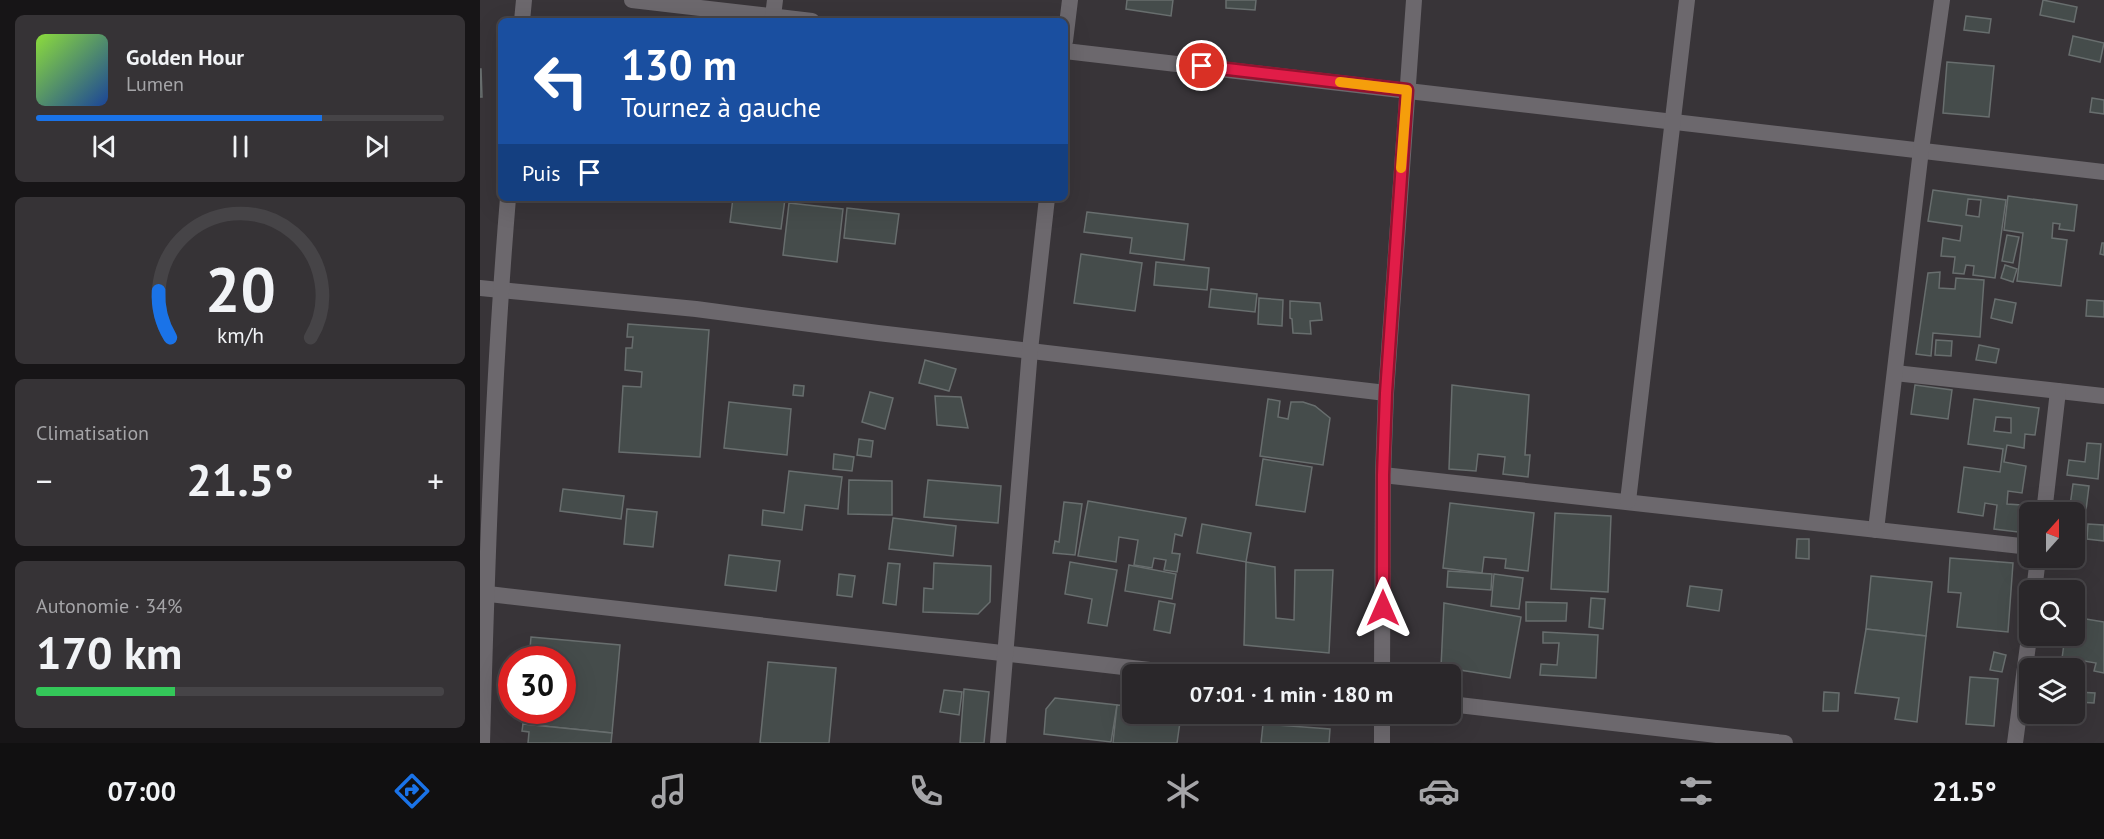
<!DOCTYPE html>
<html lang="fr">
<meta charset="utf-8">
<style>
body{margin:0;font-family:"PT Sans",sans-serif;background:#363336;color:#f1f3f6;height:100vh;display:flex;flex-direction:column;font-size:22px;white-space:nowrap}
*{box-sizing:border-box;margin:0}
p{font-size:20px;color:#a5a5a8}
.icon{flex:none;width:33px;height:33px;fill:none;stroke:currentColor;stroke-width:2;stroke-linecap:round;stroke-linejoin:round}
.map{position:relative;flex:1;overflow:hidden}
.details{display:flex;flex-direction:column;gap:15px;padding:15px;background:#171517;width:480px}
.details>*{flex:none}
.top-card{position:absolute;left:18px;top:18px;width:570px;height:183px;border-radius:9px;box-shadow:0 6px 24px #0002,0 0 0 2px #464447;background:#1a4fa0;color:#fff;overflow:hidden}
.needle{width:39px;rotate:21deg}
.tools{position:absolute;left:1539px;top:502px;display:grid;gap:12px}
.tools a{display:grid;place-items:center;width:66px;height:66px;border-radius:9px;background:#2a272a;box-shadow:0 6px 24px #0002,0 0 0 2px #464447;font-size:30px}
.speed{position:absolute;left:18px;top:646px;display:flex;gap:12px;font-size:30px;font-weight:700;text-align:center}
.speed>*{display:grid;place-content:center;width:78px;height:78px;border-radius:50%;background:#2a272a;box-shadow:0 6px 24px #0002,0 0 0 2px #464447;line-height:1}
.speed .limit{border:9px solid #d22;background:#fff;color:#111}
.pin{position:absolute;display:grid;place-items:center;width:51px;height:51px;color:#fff;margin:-26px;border:3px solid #fff;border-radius:50%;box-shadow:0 2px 6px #0007}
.me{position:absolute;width:66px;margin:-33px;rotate:0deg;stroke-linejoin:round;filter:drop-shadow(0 0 4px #0008)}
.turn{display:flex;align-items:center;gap:21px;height:126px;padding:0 24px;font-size:27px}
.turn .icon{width:78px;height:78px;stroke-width:2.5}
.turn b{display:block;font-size:42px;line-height:51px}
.then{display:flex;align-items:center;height:57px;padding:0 24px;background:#0003;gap:12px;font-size:22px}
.big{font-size:45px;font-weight:800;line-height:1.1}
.details .tile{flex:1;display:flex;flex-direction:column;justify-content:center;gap:9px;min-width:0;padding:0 21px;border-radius:9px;background:#363336}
.details .dial{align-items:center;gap:0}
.dial svg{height:156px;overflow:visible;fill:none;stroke:#464447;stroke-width:7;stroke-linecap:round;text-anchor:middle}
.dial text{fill:#f1f3f6;stroke:none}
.song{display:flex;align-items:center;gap:18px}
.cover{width:72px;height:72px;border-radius:9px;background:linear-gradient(135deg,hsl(90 70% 55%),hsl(220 70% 35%))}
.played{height:6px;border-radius:3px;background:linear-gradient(90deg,#1a73e8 70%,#464447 70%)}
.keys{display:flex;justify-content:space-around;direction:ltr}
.heat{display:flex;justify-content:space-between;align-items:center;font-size:33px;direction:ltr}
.charge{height:9px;border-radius:4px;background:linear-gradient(90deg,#34c759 34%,#464447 0)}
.trip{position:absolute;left:642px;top:664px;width:339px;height:60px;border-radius:9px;background:#2a272a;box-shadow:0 6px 24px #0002,0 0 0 2px #464447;font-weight:800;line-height:60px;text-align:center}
.tabs{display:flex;height:96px;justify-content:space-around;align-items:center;background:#111011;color:#a5a5a8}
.tabs .icon{width:42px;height:42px}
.tabs .active{color:#1a73e8}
.tabs b{font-size:27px;color:#f1f3f6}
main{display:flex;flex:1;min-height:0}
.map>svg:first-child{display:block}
.building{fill:#454c4b;stroke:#686e6e;stroke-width:1.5;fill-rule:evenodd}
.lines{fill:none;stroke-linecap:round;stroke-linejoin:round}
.minor{stroke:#6c686d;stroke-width:16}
.route-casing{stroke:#92132f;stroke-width:15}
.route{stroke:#e11d48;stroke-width:10}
.slow{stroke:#f59e0b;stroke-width:10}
</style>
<main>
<section class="details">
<div class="tile">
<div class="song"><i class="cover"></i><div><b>Golden Hour</b><p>Lumen</p></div></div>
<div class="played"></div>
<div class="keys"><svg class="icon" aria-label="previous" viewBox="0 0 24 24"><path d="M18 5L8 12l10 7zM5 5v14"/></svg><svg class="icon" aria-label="pause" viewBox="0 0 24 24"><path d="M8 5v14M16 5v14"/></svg><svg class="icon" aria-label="next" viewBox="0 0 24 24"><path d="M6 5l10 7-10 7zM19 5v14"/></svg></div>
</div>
<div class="tile dial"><svg viewBox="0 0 100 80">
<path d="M14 69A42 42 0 1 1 86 69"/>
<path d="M14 69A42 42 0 0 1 8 45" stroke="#1a73e8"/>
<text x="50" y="56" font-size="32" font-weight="700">20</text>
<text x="50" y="72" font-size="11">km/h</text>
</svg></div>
<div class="tile"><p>Climatisation</p>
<div class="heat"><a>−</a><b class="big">21.5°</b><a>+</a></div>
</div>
<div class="tile"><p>Autonomie · 34%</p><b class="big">170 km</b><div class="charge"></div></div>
</section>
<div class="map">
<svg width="1624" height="743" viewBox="0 0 1624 743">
<rect width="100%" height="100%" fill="#383438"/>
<g class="building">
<path d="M647,0H693L691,16L646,9Z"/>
<path d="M746,0H776L775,10L746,8Z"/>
<path d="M1563,0L1597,7L1594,22L1560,15Z"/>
<path d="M1486,16L1511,19L1509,33L1484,30Z"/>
<path d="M1593,36L1624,43L1620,62L1589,55Z"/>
<path d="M1467,62L1514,66L1509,117L1463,113Z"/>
<path d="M0,69H1L2,97H0Z"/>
<path d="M1612,98L1624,100V114L1610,112Z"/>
<path d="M1453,190L1526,200L1515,278L1493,275L1494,266L1486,265L1484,274L1473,273L1475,257L1461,256L1463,238L1480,241L1482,226L1448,221ZM1488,199L1501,200L1499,217L1486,215Z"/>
<path d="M1528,196L1597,205L1594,231L1579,229L1580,224L1573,223L1572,238L1587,240L1581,286L1537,281L1543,233L1524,230Z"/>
<path d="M253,198L305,199L301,229L250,222Z"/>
<path d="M309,203L363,209L357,262L303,255Z"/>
<path d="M367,208L419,214L415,244L364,238Z"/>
<path d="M607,212L708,224L704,260L650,253L652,238L604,232Z"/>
<path d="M1527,235L1539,237L1533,263L1522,261Z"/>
<path d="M1622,243H1624V255L1620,254Z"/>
<path d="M601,254L662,263L655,311L594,303Z"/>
<path d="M676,262L729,268L727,290L674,285Z"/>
<path d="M1525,265L1537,269L1533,282L1521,278Z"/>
<path d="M1460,272L1459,288L1475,289L1476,278L1504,280L1500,337L1453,333L1451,356L1436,354L1448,273Z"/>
<path d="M731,289L777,294L775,312L729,307Z"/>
<path d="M779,298L803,300L802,326L778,324Z"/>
<path d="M1515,299L1536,303L1532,323L1511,318Z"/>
<path d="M1607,300L1624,301V317L1606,316Z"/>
<path d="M810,301L840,303L842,320L830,321L831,334L813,333L812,319L810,318Z"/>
<path d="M148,324L229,330L220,457L139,452L143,386L161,387L162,372L145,370L146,348H152L153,337H147Z"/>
<path d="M1456,340L1472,341L1471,356L1455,355Z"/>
<path d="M1499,345L1519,349L1516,363L1496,360Z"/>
<path d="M445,360L476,369L469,391L439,383Z"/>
<path d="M314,385L324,386L323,396L313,395Z"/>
<path d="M972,385L1049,395L1045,455H1050L1048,477L1023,474L1025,457L998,454L996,471L969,469Z"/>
<path d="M1435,385L1472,390L1468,419L1431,414Z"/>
<path d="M390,392L413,398L405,429L382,422Z"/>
<path d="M455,396L481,397L488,428L457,425Z"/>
<path d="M788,399L800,401L798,417L808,419L811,402H823L835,406L850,418L843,465L780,456Z"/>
<path d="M1494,399L1559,408L1555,435L1545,434L1544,448L1527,445L1524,462L1546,466L1542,493L1528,491L1527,504L1542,505L1538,532L1514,529L1517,505L1505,503L1503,516L1478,512L1484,467L1520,472L1523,449L1488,444ZM1516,417L1531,418V433L1514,431Z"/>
<path d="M249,402L311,409L307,455L244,448Z"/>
<path d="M379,439L393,441L391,457L377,455Z"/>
<path d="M1607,443L1621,444L1618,479L1587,475L1589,460L1605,462Z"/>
<path d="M354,454L374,457L372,471L353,469Z"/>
<path d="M783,459L832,467L825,512L776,505Z"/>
<path d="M309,471L362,477L358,509L325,505L322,530L282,525L283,510L304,513Z"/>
<path d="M369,480L412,481V515L368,514Z"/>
<path d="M448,480L521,486L518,523L444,517Z"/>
<path d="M1593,484L1609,486L1602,542L1594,541V513H1589Z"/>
<path d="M83,489L144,496L141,519L80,511Z"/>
<path d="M608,501L706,518L702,536L695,534L692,553L700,554L697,572L684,570L686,560L674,558L672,568L654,565L658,540L639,537L636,562L598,556Z"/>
<path d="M584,502L602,504L595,555L573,553L575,541L579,542Z"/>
<path d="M970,503L1054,513L1048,571L1025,568L1026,559L1004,557L1002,573L963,568Z"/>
<path d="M147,509L177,512L173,547L144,544Z"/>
<path d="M1075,513L1131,516L1128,592L1071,589Z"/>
<path d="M413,518L476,526L473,556L409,549Z"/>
<path d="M722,524L771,533L766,562L717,553Z"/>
<path d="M1608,524L1624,525V541L1607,539Z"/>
<path d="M1317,539H1329V559L1316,558Z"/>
<path d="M249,555L300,561L296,591L245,585Z"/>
<path d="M1470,558L1533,563L1528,632L1477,627L1481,593L1468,592Z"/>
<path d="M590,562L637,570L627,626L608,623L612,599L585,594Z"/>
<path d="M766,562L795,567L796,618L814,620L815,570H853L849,653L764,645Z"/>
<path d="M408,563L420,564L416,605L403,603Z"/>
<path d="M454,563L511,566L510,602L498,614L443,612L444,588L453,589Z"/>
<path d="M649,565L696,574L692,599L645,591Z"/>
<path d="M968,571L1012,574L1011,590L967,587Z"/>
<path d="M359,574L375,576L372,597L357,595Z"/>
<path d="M1014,574L1043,578L1039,609L1011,606Z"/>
<path d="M1391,576L1452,582L1446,636L1386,629Z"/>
<path d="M1210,586L1242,590L1239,611L1207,606Z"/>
<path d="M1111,598L1125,599L1123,629L1109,627Z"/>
<path d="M679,601L695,604L690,633L674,630Z"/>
<path d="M1046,602L1087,603L1086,621H1046Z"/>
<path d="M964,603L1041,617L1030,678L961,667Z"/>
<path d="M1594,617L1624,622V673L1614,671L1616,663L1587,658L1585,667L1581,666L1585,636H1594Z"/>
<path d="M1386,629L1446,636L1437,722L1415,719L1419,698L1375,693Z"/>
<path d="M1063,632L1118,635L1116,678L1060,675L1061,664L1077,665L1079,643H1063Z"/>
<path d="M51,637L140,645L132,733L43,724L44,711H82V660H49Z"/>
<path d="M1514,652L1526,655L1522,672L1510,670Z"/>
<path d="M288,662L356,668L349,743H280Z"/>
<path d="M1490,677L1518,679L1514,726L1486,724Z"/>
<path d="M484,689L509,692L504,743H480Z"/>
<path d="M464,690L482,692L479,715L460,712Z"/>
<path d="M1344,692L1359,693L1358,711H1343Z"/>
<path d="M1598,692L1615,693L1614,703L1598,702Z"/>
<path d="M575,698L637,705L631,742L564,734L566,709Z"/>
<path d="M637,705L651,706L652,714L680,717L681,714L701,715L697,743H633Z"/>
<path d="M43,724L132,733L131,743H48L49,732L42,731Z"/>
<path d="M783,724L850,729L849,743H781Z"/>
</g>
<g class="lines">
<g class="minor">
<path d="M152,0L332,21"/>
<path d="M293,16L295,0"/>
<path d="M42,21L44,0"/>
<path d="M585,41L590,0"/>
<path d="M585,51L1624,172"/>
<path d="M0,288L216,309L398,333L906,393"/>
<path d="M1415,373L1624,396"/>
<path d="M903,475L1550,547"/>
<path d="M1148,501L1207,0"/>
<path d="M1564,513L1578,391"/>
<path d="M1396,530L1441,150L1462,0"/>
<path d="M1554,591L1558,558"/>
<path d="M0,593L713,675"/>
<path d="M902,675L903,475L906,393L934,0"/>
<path d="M970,704L1305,743"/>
<path d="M2,743C7,561 13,379 28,198"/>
<path d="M518,743L550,350L567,198"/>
<path d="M902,743V714"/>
<path d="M1535,743L1550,630"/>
</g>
</g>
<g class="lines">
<g class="route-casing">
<path id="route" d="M722,66L927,90L906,393L903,475V608"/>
</g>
<use href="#route" class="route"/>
<path class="slow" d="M860,82L927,90L921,168"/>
</g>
</svg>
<div class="tools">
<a><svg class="needle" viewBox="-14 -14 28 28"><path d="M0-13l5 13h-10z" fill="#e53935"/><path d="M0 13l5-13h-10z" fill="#a5a5a8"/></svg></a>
<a><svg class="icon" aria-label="search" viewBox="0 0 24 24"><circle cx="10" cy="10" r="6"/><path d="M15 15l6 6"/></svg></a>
<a><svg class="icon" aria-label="layers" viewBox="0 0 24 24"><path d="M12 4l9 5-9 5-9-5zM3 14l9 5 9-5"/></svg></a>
</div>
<div class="speed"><div class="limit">30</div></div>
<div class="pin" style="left:722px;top:66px;background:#d93025"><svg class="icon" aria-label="arrive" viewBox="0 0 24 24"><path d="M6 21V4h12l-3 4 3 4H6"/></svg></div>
<svg class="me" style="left:903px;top:608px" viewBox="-20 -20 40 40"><path d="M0-17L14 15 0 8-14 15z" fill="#e11d48" stroke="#fff" stroke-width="4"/></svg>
<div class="trip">07:01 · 1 min · 180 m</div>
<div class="top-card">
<div class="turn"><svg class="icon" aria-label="left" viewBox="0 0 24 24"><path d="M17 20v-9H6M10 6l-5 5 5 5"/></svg><div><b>130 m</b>Tournez à gauche</div></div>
<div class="then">Puis<svg class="icon" aria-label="arrive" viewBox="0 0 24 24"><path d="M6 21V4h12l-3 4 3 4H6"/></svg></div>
</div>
</div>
</main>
<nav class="tabs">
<b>07:00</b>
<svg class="icon active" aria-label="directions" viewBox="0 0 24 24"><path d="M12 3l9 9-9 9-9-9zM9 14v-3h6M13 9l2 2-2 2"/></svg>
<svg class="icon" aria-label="music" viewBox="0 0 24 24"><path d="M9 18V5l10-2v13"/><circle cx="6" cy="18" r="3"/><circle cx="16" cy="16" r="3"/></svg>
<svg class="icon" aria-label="phone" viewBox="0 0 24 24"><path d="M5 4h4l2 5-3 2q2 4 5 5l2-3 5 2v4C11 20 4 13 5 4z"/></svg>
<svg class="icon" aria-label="climate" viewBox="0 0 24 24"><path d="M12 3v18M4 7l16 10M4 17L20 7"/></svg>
<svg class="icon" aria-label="car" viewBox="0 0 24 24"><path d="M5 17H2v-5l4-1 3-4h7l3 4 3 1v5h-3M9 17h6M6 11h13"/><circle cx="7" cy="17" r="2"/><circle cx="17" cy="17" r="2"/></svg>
<svg class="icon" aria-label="filters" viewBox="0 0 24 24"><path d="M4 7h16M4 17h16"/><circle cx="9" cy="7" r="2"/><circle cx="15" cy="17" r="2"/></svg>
<b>21.5°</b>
</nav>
